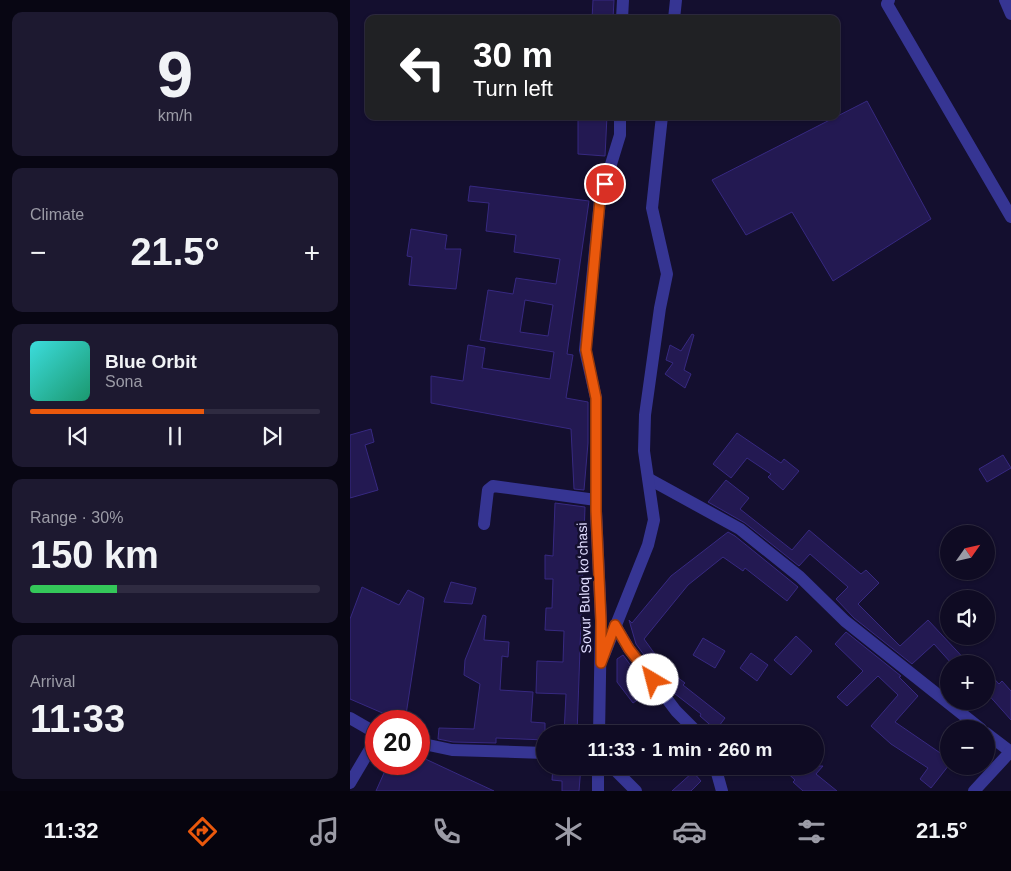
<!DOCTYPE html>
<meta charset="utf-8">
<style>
body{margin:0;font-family:Arial,sans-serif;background:#1d1930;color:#f1f3f6;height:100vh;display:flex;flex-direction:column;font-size:19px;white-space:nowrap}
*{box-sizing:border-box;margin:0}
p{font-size:16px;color:#9b9ba6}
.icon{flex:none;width:28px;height:28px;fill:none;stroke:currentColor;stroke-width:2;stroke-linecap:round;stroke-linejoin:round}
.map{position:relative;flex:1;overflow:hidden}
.drawer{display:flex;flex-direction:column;gap:12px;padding:12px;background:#080613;width:350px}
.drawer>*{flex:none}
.guide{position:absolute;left:15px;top:15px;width:475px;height:105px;border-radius:10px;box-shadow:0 1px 4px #0004,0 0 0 1px #2f2b41;background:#202124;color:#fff;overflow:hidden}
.needle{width:32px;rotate:56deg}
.fabs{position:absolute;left:590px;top:525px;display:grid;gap:10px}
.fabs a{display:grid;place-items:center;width:55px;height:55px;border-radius:50%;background:#0f0b23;box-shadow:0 1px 4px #0004,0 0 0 1px #2f2b41;font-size:25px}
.speed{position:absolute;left:15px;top:710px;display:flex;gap:10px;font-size:25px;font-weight:700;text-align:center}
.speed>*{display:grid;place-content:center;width:65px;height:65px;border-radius:50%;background:#0f0b23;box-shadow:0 1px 4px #0004,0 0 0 1px #2f2b41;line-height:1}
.speed .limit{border:8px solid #d22;background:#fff;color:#111}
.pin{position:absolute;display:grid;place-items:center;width:42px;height:42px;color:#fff;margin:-21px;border:2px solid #fff;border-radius:50%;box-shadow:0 1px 5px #0007}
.me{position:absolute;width:55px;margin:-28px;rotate:323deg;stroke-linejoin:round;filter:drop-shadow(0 0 4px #0008)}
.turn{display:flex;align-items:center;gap:18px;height:105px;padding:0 25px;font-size:22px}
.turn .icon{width:65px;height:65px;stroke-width:2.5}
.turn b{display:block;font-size:35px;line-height:42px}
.big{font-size:38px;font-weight:700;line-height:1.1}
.drawer .card{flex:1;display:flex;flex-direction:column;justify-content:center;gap:8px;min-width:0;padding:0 18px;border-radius:10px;background:#1d1930}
.drawer .dial{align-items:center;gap:0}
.dial b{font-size:65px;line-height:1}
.song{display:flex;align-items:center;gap:15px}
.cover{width:60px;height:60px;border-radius:8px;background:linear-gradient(135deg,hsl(180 70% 55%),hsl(160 70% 35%))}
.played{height:5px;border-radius:2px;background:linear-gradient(90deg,#ea580c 60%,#2f2b41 60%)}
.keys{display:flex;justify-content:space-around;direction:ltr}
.heat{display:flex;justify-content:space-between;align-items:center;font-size:28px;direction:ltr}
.charge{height:8px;border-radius:4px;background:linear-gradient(90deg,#34c759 30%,#2f2b41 0)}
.trip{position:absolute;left:186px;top:725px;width:288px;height:50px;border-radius:25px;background:#0f0b23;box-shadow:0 1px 4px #0004,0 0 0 1px #2f2b41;font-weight:700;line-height:50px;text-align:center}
.menu{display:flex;height:80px;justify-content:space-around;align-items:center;background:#06040e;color:#9b9ba6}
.menu .icon{width:35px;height:35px}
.menu .active{color:#ea580c}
.menu b{font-size:22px;color:#f1f3f6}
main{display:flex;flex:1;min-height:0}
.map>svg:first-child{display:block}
.building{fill:#231952;stroke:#372981;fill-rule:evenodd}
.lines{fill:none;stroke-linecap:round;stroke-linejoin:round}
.minor{stroke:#363593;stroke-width:12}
.route-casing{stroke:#983908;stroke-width:12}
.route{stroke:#ea580c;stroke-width:9}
.labels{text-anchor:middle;stroke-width:5;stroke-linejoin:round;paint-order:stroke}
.street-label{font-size:14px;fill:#e0ddff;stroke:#140f2f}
</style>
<main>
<section class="drawer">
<div class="card dial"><b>9</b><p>km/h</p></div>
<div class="card"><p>Climate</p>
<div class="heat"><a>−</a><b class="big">21.5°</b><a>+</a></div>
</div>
<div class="card">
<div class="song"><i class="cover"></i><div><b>Blue Orbit</b><p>Sona</p></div></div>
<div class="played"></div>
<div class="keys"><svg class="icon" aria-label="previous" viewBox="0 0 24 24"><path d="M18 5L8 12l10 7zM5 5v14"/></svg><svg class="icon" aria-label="pause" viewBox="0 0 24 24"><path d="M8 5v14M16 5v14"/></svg><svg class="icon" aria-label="next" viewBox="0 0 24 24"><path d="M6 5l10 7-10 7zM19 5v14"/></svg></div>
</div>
<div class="card"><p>Range · 30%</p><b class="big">150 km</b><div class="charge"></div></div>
<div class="card"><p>Arrival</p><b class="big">11:33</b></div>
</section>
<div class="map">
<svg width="661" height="791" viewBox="0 0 661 791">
<rect width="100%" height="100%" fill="#140f2f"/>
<g class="building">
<path d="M243,0H264L263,19H242Z"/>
<path d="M517,101L581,219L483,281L442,212L396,235L362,180Z"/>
<path d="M228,116H257L255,156L228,154Z"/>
<path d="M120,186L239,201L217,354L223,355L216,398L238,402V443L234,490L224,489L221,429L81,403V376L113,381L118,345L135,348L132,368L200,379L204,352L130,340L138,290L163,294L166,278L206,284L210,259L164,252L166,235L136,231L139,203L118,201ZM175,300L203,305L198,336L170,332Z"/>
<path d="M61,229L97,235L95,249H111L106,289L59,285L62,257L57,256Z"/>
<path d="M342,334L344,335L334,370L341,374L335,388L315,374L323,363L316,360L320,345L331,351Z"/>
<path d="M21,429L24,442L15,445L28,490L0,498V435Z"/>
<path d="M387,433L431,463L434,459L449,471L433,490L418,477L421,474L397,458L381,478L363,464Z"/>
<path d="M653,455L661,468L637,482L629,469Z"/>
<path d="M376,480L399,498L390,509L442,550L459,530L511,574L516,570L529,583L508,604L550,646L578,620L619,664H602L584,644L562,664L504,618L486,599L498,587L460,554L449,566L395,523L358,502Z"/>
<path d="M205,503L235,507L227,734H214L216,694L186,693L187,661L213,662L214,631L195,630L196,608H202L203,579H195V555L203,556Z"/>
<path d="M378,532L385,536L448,587L437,601L395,568L393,571L373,557L338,585L294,639L315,668L335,683L333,685L375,718L366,730L350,716L351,714L320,690L286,644L279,620L282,623L321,576Z"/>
<path d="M101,582L126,588L122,604L94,602Z"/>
<path d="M12,587L49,605L58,590L74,598L55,721H51L0,699V619Z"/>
<path d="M133,615L136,616L134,640L159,642L158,657L152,656L150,690L183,692L181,722L195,723V740L146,738V743L103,742L88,739L89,728L124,729L130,684L114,675L115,660Z"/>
<path d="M496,632L551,676L549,677L568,696L545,722L599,759V765L581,788L570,779L578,768L541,744L521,726L548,695L528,676L497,706L487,697L513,671L485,644Z"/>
<path d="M446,636L462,651L441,675L424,660Z"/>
<path d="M353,638L375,651L365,668L343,655Z"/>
<path d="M401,653L418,665L407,681L390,668Z"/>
<path d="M273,655L300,691L283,703L267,682V659Z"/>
<path d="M636,670L649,684L652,681L661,691V720L636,692Z"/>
<path d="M69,756L144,791H26L38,764H69Z"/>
<path d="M203,766H231L229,791H212V781L202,780Z"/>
<path d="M430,766H473L466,774L487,791H453L443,782L445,780Z"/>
<path d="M343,772L351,781L341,791H322Z"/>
</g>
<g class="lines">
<g class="minor">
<path d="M539,0L537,4L661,217"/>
<path d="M655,0L661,14"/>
<path d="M272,19L273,0"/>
<path d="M324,19L326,0"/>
<path d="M299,479L390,529L450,577L495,621L631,729"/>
<path d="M134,524L138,490L143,486L246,500"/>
<path d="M265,625L279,649L326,711L349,734"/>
<path d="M254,655L298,545L304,520L294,451L295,415L310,308L317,274L302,208L312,116"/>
<path d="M0,718L26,733"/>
<path d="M636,733L661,752"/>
<path d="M249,734L251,621L246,511V398L235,350L250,200L270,135V116"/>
<path d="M69,743L102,750L195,753"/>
<path d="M261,766L286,791"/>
<path d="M365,766L372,791"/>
<path d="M0,783L26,739"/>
<path d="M248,791V766"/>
<path d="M624,791L661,751"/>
</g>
</g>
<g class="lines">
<g class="route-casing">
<path id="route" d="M255,184L250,200L236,350L246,398V511L251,621V663L265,625L279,649L303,680"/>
</g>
<use href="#route" class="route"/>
</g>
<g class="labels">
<g class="street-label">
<text transform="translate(234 588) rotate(-92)" y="5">Sovur Buloq koʻchasi</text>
</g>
</g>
</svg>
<div class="fabs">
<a><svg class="needle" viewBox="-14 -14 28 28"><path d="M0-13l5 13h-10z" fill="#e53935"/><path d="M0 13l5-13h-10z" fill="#9b9ba6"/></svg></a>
<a><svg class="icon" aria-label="sound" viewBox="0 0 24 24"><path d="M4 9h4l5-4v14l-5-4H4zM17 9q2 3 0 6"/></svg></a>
<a>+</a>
<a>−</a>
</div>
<div class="speed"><div class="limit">20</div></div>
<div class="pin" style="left:255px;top:184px;background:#d93025"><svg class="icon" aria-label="arrive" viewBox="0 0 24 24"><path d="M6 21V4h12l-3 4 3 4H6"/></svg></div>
<svg class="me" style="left:303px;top:680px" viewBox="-20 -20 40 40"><circle r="19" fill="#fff"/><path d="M0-13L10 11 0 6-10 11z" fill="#ea580c"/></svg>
<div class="trip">11:33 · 1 min · 260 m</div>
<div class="guide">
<div class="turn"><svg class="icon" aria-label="left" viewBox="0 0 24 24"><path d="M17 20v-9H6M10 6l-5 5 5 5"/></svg><div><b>30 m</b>Turn left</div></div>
</div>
</div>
</main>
<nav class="menu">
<b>11:32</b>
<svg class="icon active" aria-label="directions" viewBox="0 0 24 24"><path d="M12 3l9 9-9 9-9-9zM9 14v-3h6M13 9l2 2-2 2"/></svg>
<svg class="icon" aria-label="music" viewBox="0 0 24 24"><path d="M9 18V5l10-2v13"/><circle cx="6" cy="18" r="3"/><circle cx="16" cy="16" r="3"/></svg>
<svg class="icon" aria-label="phone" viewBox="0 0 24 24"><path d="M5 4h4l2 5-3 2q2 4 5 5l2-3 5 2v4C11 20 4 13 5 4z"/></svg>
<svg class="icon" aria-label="climate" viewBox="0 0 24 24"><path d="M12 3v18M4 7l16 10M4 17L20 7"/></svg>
<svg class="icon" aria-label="car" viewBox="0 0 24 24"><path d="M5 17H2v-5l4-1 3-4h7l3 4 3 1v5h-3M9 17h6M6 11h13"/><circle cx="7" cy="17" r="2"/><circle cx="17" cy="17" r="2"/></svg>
<svg class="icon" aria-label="filters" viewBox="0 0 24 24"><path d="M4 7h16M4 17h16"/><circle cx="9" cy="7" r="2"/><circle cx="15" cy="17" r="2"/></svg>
<b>21.5°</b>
</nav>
